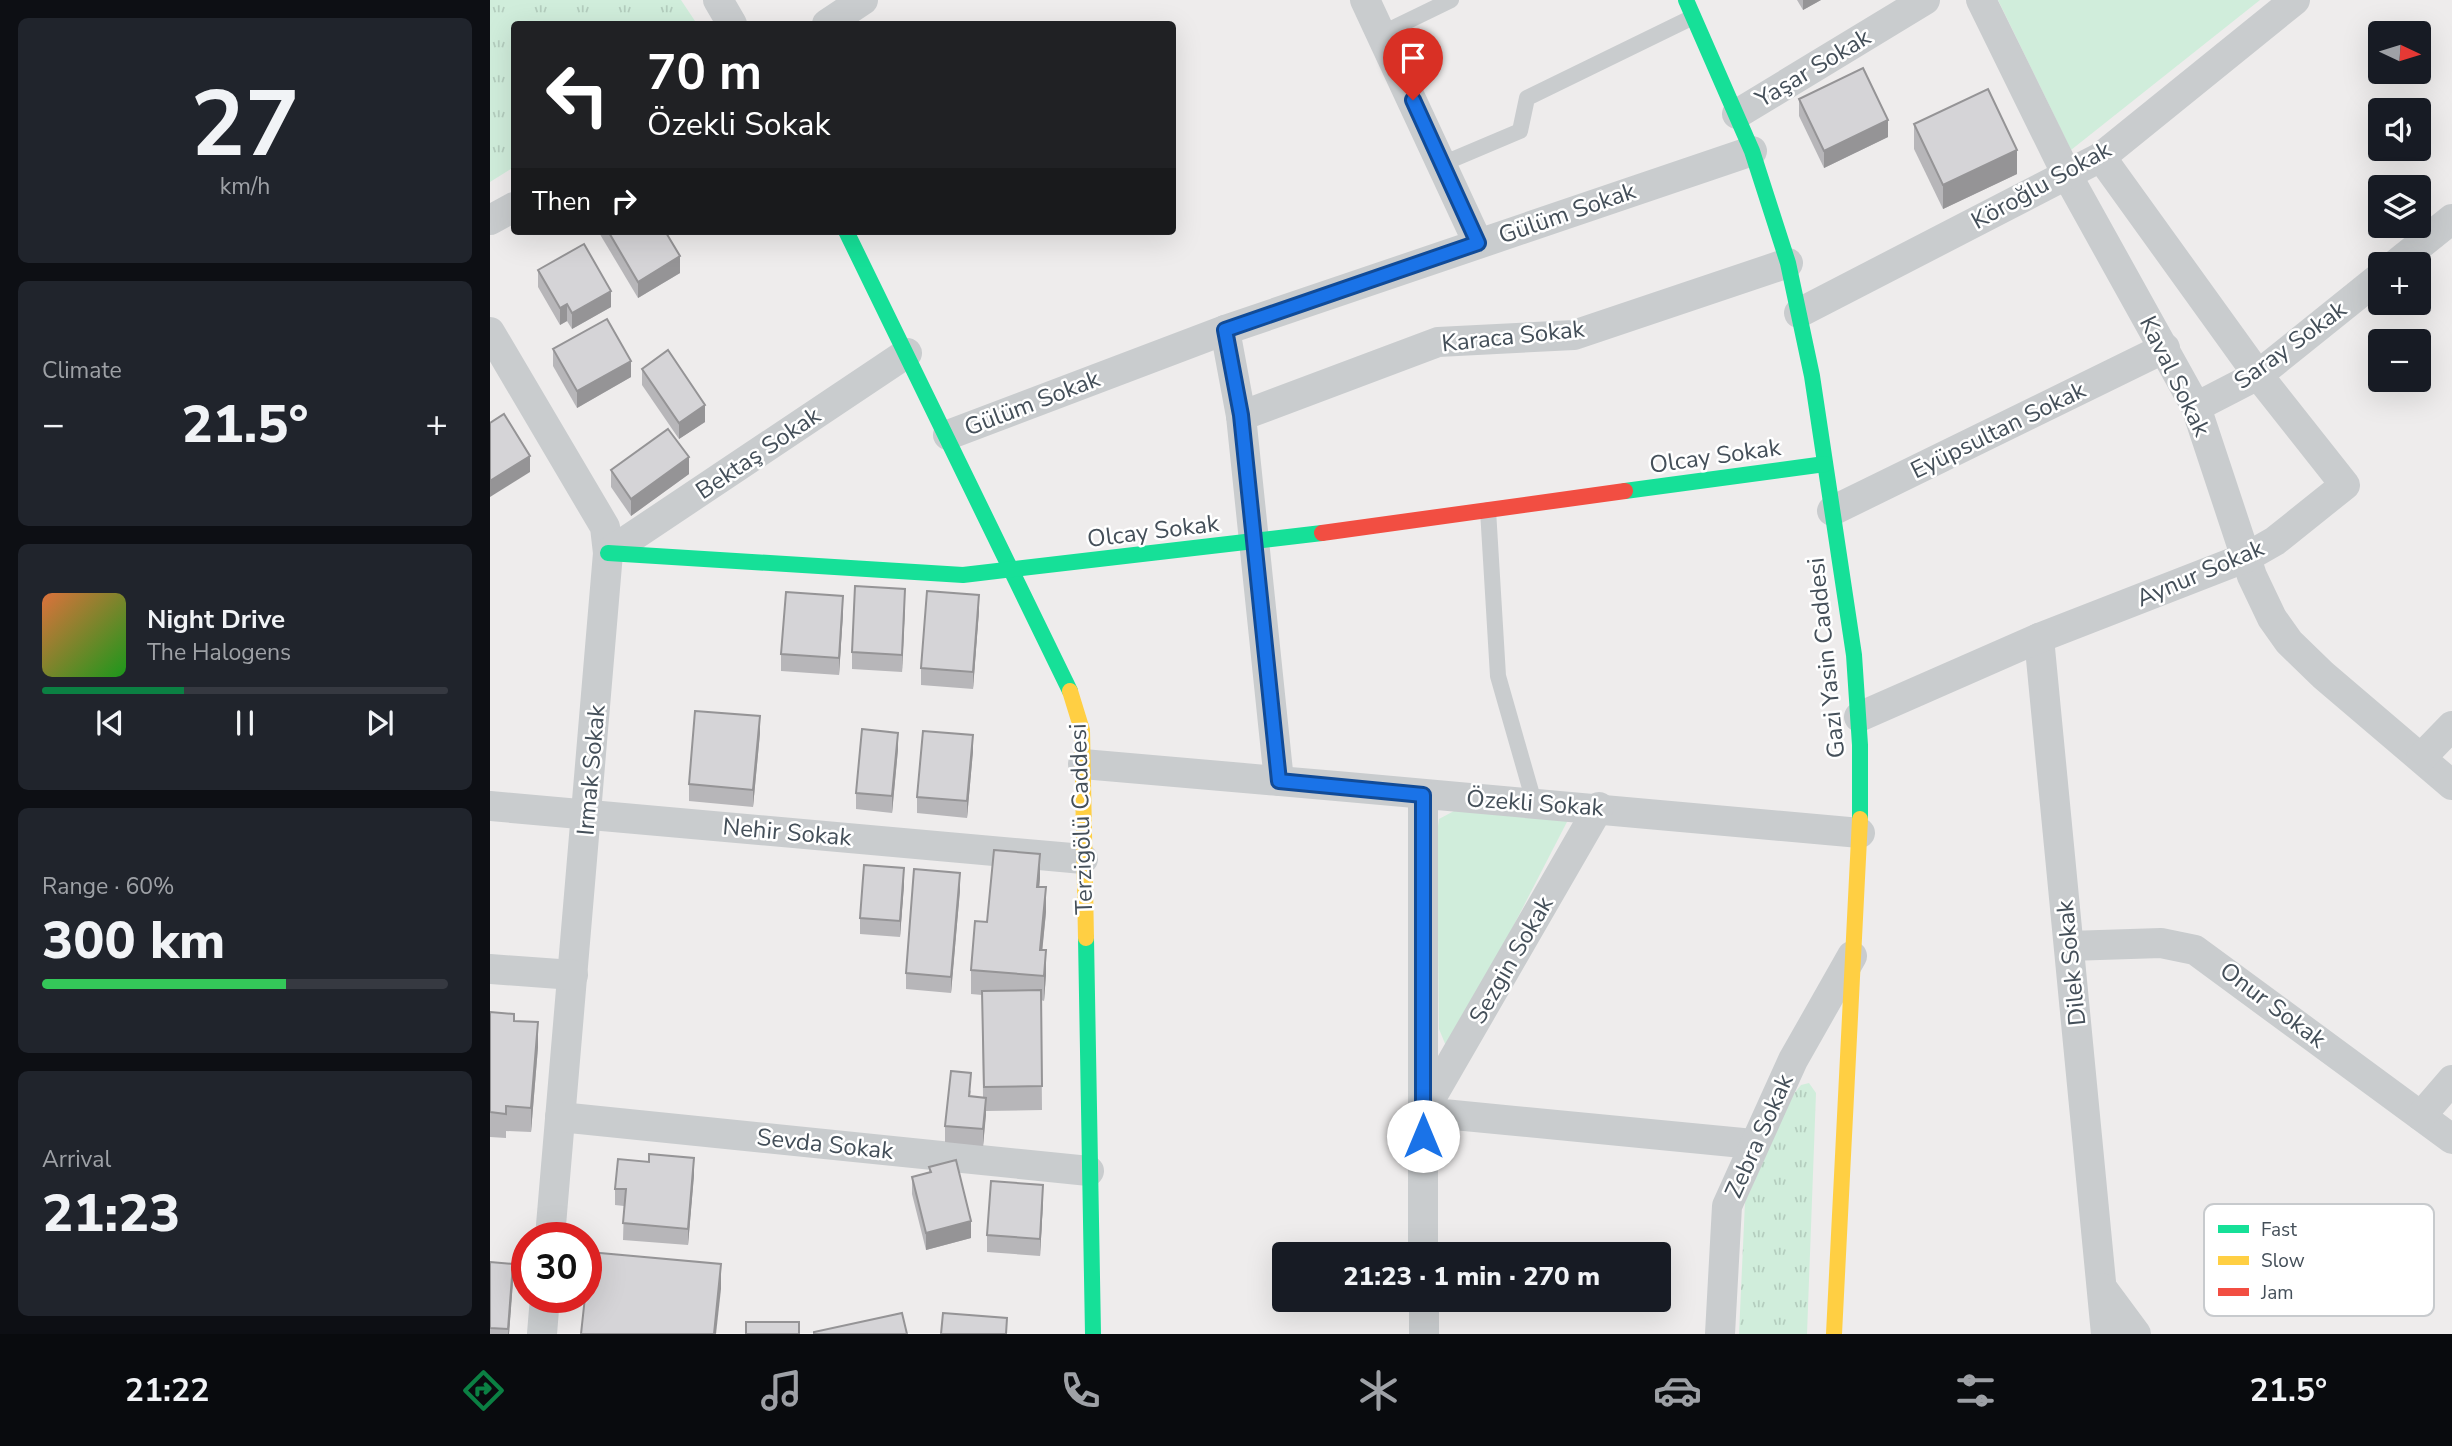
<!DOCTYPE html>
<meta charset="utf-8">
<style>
body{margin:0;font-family:"Nunito Sans",sans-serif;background:#20242c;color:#f1f3f6;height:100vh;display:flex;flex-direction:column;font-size:26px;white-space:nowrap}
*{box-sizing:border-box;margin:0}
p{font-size:23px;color:#9ea1a6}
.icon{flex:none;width:38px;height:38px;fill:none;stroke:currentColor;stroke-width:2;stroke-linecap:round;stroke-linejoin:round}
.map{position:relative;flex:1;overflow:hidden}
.details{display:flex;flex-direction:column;gap:18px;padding:18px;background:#0d0f14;width:490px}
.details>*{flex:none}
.guide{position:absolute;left:21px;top:21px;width:665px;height:214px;border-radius:7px;box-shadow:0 7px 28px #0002;background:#202124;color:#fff;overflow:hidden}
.needle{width:46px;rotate:94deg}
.tools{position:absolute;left:1878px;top:21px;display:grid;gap:14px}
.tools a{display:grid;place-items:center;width:63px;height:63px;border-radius:7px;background:#171b24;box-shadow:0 7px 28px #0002;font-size:35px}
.speed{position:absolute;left:21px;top:1222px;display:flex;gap:14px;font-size:35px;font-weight:700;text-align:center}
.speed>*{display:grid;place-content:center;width:91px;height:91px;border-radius:50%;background:#171b24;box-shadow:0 7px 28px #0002;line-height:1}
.speed .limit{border:10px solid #d22;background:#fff;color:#111}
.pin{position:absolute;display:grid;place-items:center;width:60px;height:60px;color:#fff;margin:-72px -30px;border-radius:50% 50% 50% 0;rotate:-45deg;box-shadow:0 0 7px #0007}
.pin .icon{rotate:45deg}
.me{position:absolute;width:77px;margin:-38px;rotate:0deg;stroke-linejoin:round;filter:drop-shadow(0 0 5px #0008)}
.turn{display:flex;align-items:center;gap:24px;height:147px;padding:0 21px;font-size:32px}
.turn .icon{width:91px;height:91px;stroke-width:2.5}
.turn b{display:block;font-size:49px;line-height:60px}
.then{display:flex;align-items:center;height:66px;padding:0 21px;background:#0003;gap:14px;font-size:26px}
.big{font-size:52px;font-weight:800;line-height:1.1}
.details .tile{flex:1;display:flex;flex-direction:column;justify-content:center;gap:10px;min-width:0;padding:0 24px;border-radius:10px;background:#20242c}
.details .dial{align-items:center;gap:0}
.dial b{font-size:91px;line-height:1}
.song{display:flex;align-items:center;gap:21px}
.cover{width:84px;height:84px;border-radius:10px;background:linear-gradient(135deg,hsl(20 70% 55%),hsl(120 70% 35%))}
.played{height:7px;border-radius:4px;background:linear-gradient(90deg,#0b8043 35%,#363941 35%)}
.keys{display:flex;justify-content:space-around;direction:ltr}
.heat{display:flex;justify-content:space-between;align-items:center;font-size:38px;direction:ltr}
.charge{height:10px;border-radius:5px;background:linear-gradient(90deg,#34c759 60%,#363941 0)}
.trip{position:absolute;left:782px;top:1242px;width:399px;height:70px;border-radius:7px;background:#171b24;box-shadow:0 7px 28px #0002;font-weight:800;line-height:70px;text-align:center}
.dock{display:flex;height:112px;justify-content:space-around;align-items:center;background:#090b0e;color:#9ea1a6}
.dock .icon{width:49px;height:49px}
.dock .current{color:#0b8043}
.dock b{font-size:32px;color:#f1f3f6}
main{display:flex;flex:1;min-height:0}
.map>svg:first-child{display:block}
.grass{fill:url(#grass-tufts)}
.green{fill:#d0eddb}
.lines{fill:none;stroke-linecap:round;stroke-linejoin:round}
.lane{stroke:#c9ccce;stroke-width:16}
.street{stroke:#c9ccce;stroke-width:30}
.fast{stroke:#16e098;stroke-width:16}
.slow{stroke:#ffcf43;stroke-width:16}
.jam{stroke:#f24e42;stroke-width:16}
.wall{fill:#b7b6b9}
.shaded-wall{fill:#959496}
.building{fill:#d5d4d7;stroke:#959496;stroke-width:2}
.route-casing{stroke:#114b97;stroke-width:18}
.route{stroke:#1a73e8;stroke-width:12}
.labels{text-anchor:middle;stroke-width:5;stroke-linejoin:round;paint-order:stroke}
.street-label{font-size:24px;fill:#444f59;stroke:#fff}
.key{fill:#fff;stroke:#c7cacd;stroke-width:2}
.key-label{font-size:19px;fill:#444f59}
</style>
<main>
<section class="details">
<div class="tile dial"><b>27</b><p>km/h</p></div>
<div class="tile"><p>Climate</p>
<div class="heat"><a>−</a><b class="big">21.5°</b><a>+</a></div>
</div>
<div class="tile">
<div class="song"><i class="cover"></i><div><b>Night Drive</b><p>The Halogens</p></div></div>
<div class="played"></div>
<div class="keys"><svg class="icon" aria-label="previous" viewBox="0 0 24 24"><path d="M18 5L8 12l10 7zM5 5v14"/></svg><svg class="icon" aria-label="pause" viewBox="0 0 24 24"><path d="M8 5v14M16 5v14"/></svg><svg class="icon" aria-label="next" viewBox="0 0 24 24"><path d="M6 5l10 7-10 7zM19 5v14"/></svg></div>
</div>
<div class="tile"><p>Range · 60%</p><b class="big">300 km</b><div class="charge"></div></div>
<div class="tile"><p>Arrival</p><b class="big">21:23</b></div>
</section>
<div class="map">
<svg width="1962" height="1334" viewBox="0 0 1962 1334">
<defs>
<pattern id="grass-tufts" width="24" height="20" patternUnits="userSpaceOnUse" patternTransform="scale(1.75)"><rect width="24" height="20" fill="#d0eddb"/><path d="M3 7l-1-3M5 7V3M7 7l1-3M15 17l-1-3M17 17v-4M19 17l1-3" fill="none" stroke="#b4cdbe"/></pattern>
</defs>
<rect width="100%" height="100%" fill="#eeecec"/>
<g class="grass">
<path d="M0,0H191L207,24H24V167L0,182Z"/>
<path d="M1319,1083L1326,1093L1317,1334H1249L1255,1202L1302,1096L1311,1085Z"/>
</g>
<g class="green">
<path d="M1508,0H1770L1581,150Z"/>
<path d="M964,811L1079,818L962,1045L956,1046L949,1029L947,834L949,819Z"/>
</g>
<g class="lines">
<g class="lane">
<path d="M891,34L961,0"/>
<path d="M952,164L1030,131L1037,98L1203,17"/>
<path d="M998,510L1008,676L1044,802"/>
</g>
<g class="street">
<path d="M228,0L242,24"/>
<path d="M875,0L988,243"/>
<path d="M1491,0L1576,173L1706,407L1762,576L1782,618L1799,642L1833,675L1962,785"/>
<path d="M337,24L373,0"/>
<path d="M1247,114L1435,0"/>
<path d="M0,220L24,207"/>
<path d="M1906,264L1962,219"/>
<path d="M1309,313L1611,157L1805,0"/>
<path d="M735,330L751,416L789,781"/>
<path d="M0,332L115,527L118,553L60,1237"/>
<path d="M1706,407L1768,375L1890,277"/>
<path d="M751,416L948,342L1084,335L1298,263"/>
<path d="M458,435L735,330L1262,151"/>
<path d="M1342,511L1675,348"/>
<path d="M118,553L417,353"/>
<path d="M1549,638L1616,1334"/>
<path d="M1369,717L1549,638L1757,557L1785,541L1855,485L1768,375L1611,157"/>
<path d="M1931,758L1962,726"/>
<path d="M593,764C852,787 1112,808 1370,833"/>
<path d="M0,806L593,859"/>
<path d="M1109,807L933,1112L1263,1144"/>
<path d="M1579,946L1671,943L1705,950L1962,1139"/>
<path d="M0,969L83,975"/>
<path d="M1931,1116L1962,1080"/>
<path d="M70,1117L599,1171"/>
<path d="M933,1255V795"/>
<path d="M1612,1288L1646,1334"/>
<path d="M934,1300V1334"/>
<path d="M52,1334L55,1297"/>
<path d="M1230,1334L1237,1206L1303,1060L1362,956"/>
</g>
<g class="fast">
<path d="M1196,0L1262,151L1298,263L1322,376L1364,655L1370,745V819"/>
<path d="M356,231L580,691"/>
<path d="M1135,491L1335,464"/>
<path d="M118,553L473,575L832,533"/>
<path d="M596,938L603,1334"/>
</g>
<g class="slow">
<path d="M580,691L592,730L596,938"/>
<path d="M1344,1334L1370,819"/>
</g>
<path class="jam" d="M832,533L1135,491"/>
</g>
<g class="wall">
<path d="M1307,0H1331L1313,10Z"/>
<path d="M1309,99L1398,137L1334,168L1309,116Z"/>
<path d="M1424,124L1527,174L1453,209L1424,149Z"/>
<path d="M108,231H175L190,273L148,298Z"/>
<path d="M48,270L121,307L82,329L77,321L70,325L48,287Z"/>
<path d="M63,349L141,377L87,408L63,366Z"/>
<path d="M152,369L215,422L189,439L152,385Z"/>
<path d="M121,470L199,474L141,516L121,487Z"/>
<path d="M415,606L412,672L362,669V652Z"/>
<path d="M489,611L483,689L431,685V668Z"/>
<path d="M353,613L349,675L291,671V654Z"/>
<path d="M270,733L263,807L199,801V784Z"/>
<path d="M408,749L402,813L366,809V793Z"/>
<path d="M483,751L477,818L427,813V797Z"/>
<path d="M550,878L549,887L556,912L552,950L556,975L554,1001L551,1000L552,1110L496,1111L493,1146L455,1142V1126L481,1090L480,1097L493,1098L492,995L481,994V970L497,922Z"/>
<path d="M414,885L410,937L370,934V918Z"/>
<path d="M470,890L461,993L416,989V973Z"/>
<path d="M0,1012L24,1021L48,1047L41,1132L16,1131V1138L0,1137Z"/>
<path d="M439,1167L481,1238L436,1250L422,1194V1177L439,1172Z"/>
<path d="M204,1175L198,1245L133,1240L134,1206L125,1205V1189Z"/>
<path d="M553,1201L550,1256L497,1252V1235Z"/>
<path d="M0,1262L23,1281L19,1334H0Z"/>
</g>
<g class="shaded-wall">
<path d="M1313,0H1331L1313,10Z"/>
<path d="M1398,120V137L1334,168V151Z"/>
<path d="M1527,150V174L1453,209V185Z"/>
<path d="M190,256V273L148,298V282Z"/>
<path d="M121,291V307L82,329V313Z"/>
<path d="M77,304V321L70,325V308Z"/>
<path d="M141,361V377L87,408V391Z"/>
<path d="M215,405V422L189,439V423Z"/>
<path d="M40,456V472L0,497V481Z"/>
<path d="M199,457V474L141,516V499Z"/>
<path d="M415,589V606L412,672V655Z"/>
<path d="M489,595V611L483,689V672Z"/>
<path d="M353,596V613L349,675V658Z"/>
<path d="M270,716V733L263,807V790Z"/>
<path d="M408,733V749L402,813V796Z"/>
<path d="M483,735V751L477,818V801Z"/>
<path d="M550,854V878L547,911V887Z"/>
<path d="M414,868V885L410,937V921Z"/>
<path d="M470,873V890L461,993V977Z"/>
<path d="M556,887V912L550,974V950Z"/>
<path d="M556,950V975L554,1001V976Z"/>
<path d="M48,1022V1047L41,1132V1108Z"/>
<path d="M496,1098V1115L493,1146V1129Z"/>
<path d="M204,1158V1175L198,1245V1229Z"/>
<path d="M553,1185V1201L550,1256V1239Z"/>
<path d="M481,1221V1238L436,1250V1233Z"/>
<path d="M23,1264V1281L19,1334H18Z"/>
<path d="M231,1264V1289L226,1334H224Z"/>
</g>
<g class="building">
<path d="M1373,68L1398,120L1334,151L1309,99Z"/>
<path d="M1498,89L1527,150L1453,185L1424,124Z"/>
<path d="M118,231H175L190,256L148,282Z"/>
<path d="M94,244L121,291L82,313L77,304L70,308L48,270Z"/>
<path d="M117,319L141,361L87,391L63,349Z"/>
<path d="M178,350L215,405L189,423L152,369Z"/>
<path d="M14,414L40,456L0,481V423Z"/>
<path d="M178,429L199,457L141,499L121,470Z"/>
<path d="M365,586L415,589L412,655L362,652Z"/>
<path d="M437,591L489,595L483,672L431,668Z"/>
<path d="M296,592L353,596L349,658L291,654Z"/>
<path d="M205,711L270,716L263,790L199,784Z"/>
<path d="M372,729L408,733L402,796L366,793Z"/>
<path d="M433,731L483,735L477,801L427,797Z"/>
<path d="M504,850L550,854L547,887H556L550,950H556L554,976L481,970L485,921L497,922Z"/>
<path d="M374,865L414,868L410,921L370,918Z"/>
<path d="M424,869L470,873L461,977L416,973Z"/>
<path d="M551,990L552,1086L494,1087L492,991Z"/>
<path d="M0,1012L24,1014V1021L48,1022L41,1108L16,1106V1114L0,1112Z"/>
<path d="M461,1071L481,1073L479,1096L496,1098L493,1129L455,1126Z"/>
<path d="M159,1154L204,1158L198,1229L133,1223L136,1189H125L128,1159L159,1162Z"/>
<path d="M466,1160L481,1221L436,1233L422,1177L441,1172L439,1167Z"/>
<path d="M501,1181L553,1185L550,1239L497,1235Z"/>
<path d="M99,1252L231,1264L224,1334H91L95,1297H96V1283Z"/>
<path d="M0,1262L23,1264L18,1329L0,1328Z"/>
<path d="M412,1313L417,1334H324V1332Z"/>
<path d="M453,1313L517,1318L516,1334H451Z"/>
<rect x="256" y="1322" width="53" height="12"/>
</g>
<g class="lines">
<g class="route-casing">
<path id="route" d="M923,100L988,243L735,330L751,415L789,781L933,795V1136"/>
</g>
<use href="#route" class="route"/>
</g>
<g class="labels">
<g class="street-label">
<text transform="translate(1323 68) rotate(-31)" y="8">Yaşar Sokak</text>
<text transform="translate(1551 185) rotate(-29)" y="8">Köroğlu Sokak</text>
<text transform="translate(1077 213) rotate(-19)" y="8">Gülüm Sokak</text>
<text transform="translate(1023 336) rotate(-6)" y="8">Karaca Sokak</text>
<text transform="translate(1800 345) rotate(-36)" y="8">Saray Sokak</text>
<text transform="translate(1685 376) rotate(64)" y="8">Kaval Sokak</text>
<text transform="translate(542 403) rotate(-21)" y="8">Gülüm Sokak</text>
<text transform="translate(1508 430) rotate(-26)" y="8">Eyüpsultan Sokak</text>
<text transform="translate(268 453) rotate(-34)" y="8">Bektaş Sokak</text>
<text transform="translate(1225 456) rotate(-8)" y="8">Olcay Sokak</text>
<text transform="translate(663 531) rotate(-7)" y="8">Olcay Sokak</text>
<text transform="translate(1710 573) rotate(-23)" y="8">Aynur Sokak</text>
<text transform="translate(1336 658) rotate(-96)" y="8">Gazi Yasin Caddesi</text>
<text transform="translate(101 770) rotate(-85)" y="8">Irmak Sokak</text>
<text transform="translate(1045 803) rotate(4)" y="8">Özekli Sokak</text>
<text transform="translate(591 819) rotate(-92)" y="8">Terzigölü Caddesi</text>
<text transform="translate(297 832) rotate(5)" y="8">Nehir Sokak</text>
<text transform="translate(1021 960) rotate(-60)" y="8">Sezgin Sokak</text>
<text transform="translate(1581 963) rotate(-96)" y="8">Dilek Sokak</text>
<text transform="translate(1783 1005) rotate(37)" y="8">Onur Sokak</text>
<text transform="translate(1269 1136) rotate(-66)" y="8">Zebra Sokak</text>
<text transform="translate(335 1144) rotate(6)" y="8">Sevda Sokak</text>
</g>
</g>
<rect x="1714" y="1204" width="230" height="112" rx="10" class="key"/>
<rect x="1728" y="1225" width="31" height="8" fill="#16e098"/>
<rect x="1728" y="1256" width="31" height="9" fill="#ffcf43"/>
<rect x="1728" y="1288" width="31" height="8" fill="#f24e42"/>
<g class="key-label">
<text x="1771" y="1236">Fast</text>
<text x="1771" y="1267">Slow</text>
<text x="1771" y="1299">Jam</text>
</g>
</svg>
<div class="tools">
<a><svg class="needle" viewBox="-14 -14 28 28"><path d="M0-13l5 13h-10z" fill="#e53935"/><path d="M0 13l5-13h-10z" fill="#9ea1a6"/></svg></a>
<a><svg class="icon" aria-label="sound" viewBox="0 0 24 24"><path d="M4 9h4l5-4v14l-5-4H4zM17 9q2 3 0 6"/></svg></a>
<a><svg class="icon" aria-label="layers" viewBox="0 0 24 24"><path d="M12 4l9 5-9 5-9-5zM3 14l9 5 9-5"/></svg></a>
<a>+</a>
<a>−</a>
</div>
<div class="speed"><div class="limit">30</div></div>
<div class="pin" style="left:923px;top:100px;background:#d93025"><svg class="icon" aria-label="arrive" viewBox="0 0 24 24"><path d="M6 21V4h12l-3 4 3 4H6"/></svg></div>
<svg class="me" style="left:933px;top:1136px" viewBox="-20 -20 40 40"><circle r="19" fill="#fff"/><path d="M0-13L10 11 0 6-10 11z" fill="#1a73e8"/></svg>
<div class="trip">21:23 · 1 min · 270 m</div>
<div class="guide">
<div class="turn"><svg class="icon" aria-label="left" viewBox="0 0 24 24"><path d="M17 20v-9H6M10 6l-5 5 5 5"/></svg><div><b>70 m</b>Özekli Sokak</div></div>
<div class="then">Then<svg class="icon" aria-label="right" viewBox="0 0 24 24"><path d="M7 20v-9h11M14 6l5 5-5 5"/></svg></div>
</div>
</div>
</main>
<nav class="dock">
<b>21:22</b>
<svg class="icon current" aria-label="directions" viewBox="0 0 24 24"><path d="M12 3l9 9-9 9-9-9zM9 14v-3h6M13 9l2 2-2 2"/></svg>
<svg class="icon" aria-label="music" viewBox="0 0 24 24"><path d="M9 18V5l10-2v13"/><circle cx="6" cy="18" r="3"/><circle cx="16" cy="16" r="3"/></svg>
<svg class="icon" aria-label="phone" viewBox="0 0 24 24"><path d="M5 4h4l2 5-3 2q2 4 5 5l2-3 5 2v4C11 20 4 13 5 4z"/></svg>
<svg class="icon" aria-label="climate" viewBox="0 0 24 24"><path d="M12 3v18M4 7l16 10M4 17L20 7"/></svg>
<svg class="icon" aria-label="car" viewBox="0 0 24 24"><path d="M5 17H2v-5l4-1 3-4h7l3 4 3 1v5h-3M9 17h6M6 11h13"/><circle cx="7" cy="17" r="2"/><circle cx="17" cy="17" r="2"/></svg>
<svg class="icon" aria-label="filters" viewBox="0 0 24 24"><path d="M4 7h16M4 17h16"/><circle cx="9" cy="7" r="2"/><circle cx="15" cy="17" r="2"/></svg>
<b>21.5°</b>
</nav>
